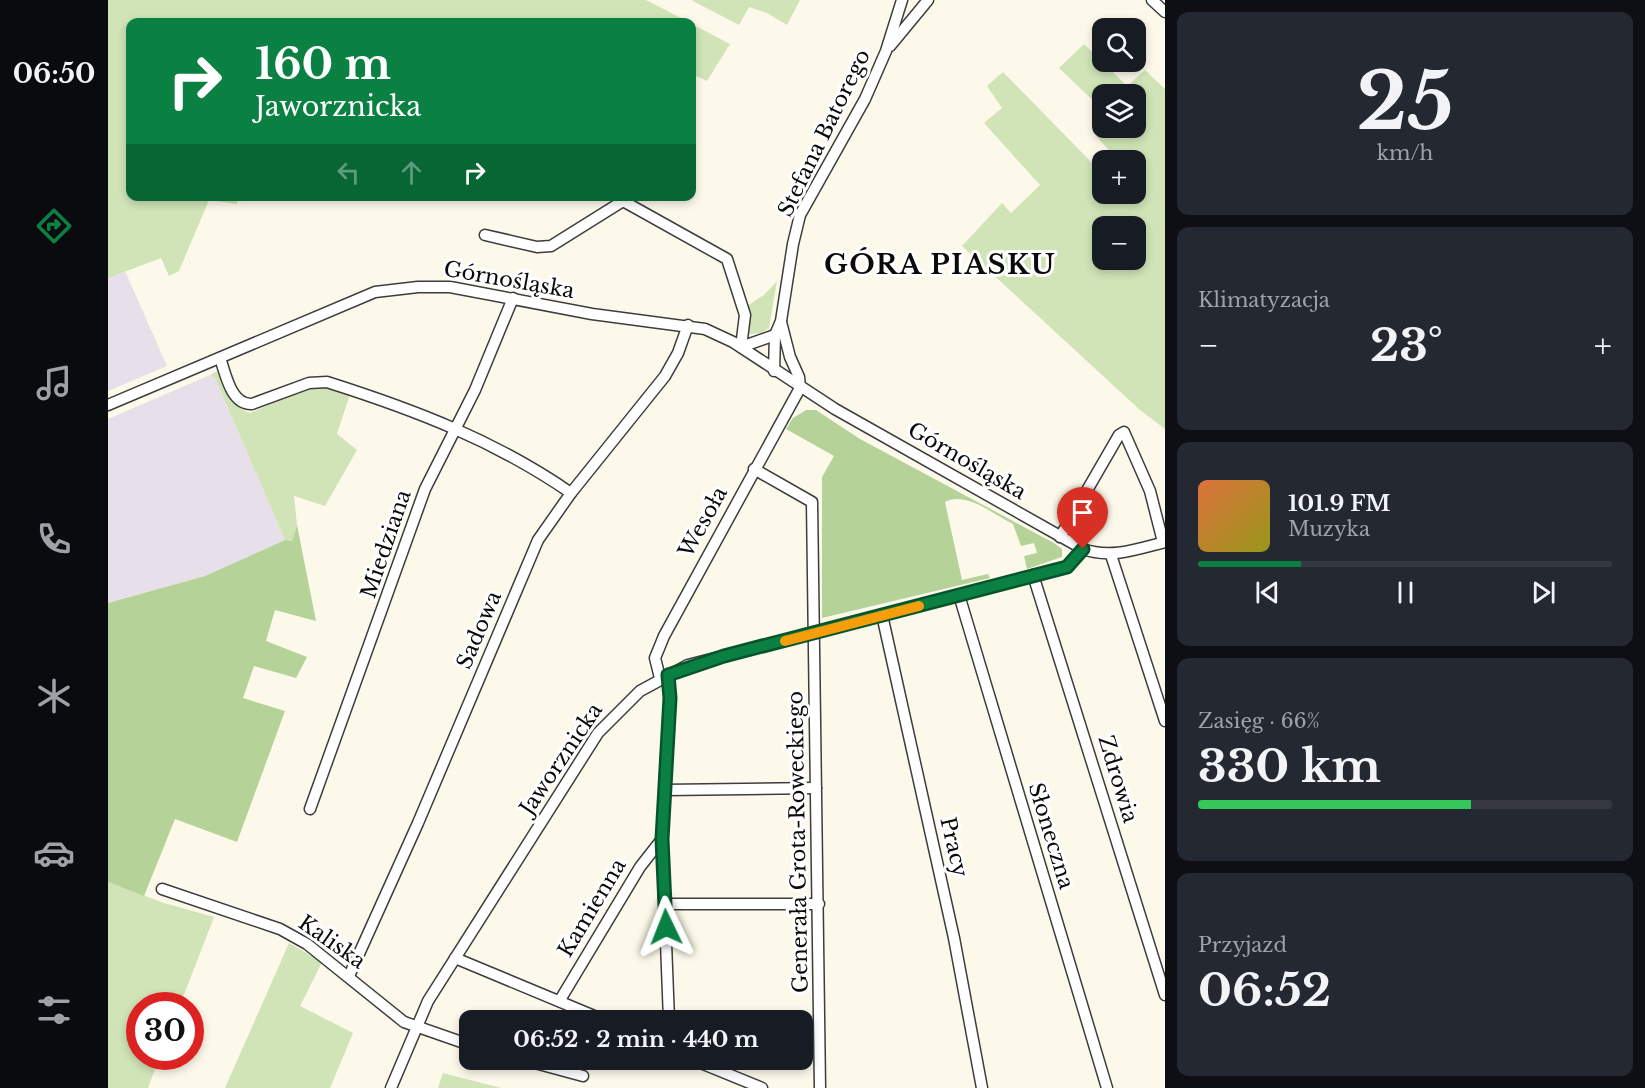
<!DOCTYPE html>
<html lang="pl">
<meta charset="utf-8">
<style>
body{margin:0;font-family:"Libre Baskerville",serif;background:#242831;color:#f1f3f6;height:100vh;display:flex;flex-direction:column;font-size:22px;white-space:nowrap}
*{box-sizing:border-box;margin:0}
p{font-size:20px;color:#9ea1a6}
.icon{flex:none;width:33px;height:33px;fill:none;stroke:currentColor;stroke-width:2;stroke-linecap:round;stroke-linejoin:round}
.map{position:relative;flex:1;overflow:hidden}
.sheet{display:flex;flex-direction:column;gap:12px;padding:12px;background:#0d0f14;width:480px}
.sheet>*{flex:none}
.banner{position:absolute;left:18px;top:18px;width:570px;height:183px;border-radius:12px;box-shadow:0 3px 9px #0003;background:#0b8043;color:#fff;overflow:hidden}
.fabs{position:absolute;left:984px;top:18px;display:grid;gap:12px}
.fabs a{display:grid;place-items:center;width:54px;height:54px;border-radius:12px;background:#171b24;box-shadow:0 3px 9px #0003;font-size:30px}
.speed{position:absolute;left:18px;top:992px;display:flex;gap:12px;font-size:30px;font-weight:700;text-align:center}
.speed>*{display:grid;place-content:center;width:78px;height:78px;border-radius:50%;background:#171b24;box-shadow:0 3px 9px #0003;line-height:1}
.speed .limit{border:9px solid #d22;background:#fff;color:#111}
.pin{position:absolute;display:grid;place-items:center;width:51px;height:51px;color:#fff;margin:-62px -26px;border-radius:50% 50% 50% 0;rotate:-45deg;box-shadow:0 0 6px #0007}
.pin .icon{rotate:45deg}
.me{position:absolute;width:66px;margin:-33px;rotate:358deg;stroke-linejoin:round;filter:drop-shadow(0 0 4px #0008)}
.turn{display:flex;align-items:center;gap:21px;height:126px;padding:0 30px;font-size:27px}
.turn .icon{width:78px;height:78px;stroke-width:2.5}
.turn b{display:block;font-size:42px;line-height:51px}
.lanes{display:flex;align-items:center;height:57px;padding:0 30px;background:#0003;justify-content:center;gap:30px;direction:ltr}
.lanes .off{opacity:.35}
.big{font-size:45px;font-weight:700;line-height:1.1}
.sheet .card{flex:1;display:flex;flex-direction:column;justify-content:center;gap:9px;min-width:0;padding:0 21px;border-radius:12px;background:#242831}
.sheet .dial{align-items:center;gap:0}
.dial b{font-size:78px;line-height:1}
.song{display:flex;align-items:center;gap:18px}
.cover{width:72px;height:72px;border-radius:9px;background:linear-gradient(135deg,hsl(20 70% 55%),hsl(60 70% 35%))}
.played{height:6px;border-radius:3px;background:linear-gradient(90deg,#0b8043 25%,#363941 25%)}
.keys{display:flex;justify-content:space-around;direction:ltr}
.heat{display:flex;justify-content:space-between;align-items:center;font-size:33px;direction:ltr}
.charge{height:9px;border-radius:4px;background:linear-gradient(90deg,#34c759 66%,#363941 0)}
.trip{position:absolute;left:351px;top:1010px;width:354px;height:60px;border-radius:12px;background:#171b24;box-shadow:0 3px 9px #0003;font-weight:700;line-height:60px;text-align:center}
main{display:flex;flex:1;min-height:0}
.tab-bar{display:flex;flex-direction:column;width:108px;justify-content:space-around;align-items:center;background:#090b0e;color:#9ea1a6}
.tab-bar .icon{width:42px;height:42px}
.tab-bar .selected{color:#0b8043}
.tab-bar b{font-size:27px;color:#f1f3f6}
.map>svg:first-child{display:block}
.industrial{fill:#e7dfe9}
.green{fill:#d0e4b7;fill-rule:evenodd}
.forest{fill:#b5d398}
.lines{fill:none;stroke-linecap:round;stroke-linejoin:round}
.minor-casing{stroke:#3d3d3d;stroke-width:13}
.minor{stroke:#fff;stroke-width:10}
.route-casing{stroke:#07532c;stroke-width:15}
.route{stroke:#0b8043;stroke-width:10}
.slow{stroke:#f59e0b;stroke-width:10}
.labels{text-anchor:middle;stroke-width:6;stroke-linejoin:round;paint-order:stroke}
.street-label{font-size:21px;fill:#0a0a0a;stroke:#fff}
.district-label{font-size:27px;font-weight:bold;letter-spacing:1.5px;fill:#0a0a0a;stroke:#fff}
</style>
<main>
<nav class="tab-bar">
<b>06:50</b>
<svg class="icon selected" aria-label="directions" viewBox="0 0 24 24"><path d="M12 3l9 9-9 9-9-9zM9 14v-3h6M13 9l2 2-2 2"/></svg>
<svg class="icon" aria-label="music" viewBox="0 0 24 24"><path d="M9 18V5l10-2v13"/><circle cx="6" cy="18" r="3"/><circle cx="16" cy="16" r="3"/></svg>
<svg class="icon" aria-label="phone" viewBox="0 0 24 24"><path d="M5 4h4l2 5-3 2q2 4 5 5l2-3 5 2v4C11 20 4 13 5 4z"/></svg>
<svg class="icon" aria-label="climate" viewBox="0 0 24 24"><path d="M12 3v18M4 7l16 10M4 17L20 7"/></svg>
<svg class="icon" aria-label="car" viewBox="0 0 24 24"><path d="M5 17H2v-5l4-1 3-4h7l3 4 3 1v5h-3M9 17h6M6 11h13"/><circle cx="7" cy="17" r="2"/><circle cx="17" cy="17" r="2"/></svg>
<svg class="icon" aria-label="filters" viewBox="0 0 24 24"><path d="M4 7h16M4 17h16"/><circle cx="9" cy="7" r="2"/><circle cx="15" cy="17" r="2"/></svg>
</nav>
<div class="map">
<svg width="1057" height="1088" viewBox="0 0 1057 1088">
<rect width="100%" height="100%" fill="#fdf9ea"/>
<g class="industrial">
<path d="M17,271L59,366L0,391V278Z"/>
<path d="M102,375L107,378L177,540L97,576L0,603V419Z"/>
</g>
<g class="green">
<path d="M0,0H538L581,22H22V196L129,197V204L101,200L71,271L61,276L53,258L0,278Z"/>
<path d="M583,0H692L679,25L659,13L641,7L631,25Z"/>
<path d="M584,24L622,44L599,81L584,74Z"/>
<path d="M976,44L1019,86L1037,70L1057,89V429L1032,410L854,246L894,203L903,213L932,185L876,123L894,108L879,86L895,72L994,173V194H1028V160H1010L988,136L997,128H1028V94H994V109L951,68ZM994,226H1028V260H994Z"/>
<path d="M669,281L661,328L653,333L641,334L639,306L656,295Z"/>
<path d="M111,370C118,389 122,406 142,413L207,385L242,394L229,434L249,450L217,506L186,496L189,525L184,541L177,540L107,378L102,375Z"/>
<path d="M0,882L56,903L106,917L72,1005H32V1056H52L40,1088H0Z"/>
<path d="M181,943L214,962L192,1006L245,1033L222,1088H117Z"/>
<path d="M335,1073L393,1088H330Z"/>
</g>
<g class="forest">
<path d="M698,410H708L752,439L946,543L954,549V557L919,569L916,556L929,553L926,543L913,546L905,524C885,514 858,491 837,502L854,580L880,574L882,578L714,618V477L726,456L678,429L685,418Z"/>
<path d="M189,525L208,621L167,610L158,641L199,657L188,678L146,666L135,698L177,711L129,842L67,819L36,896L0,882V603L97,576L177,540L184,541Z"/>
</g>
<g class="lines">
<g class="minor-casing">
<g id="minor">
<path d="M1044,0L1057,12"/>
<path d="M782,46L820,0"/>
<path d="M377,235L429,247L443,246L515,201L619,259L637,315L633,347"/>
<path d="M673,322L682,357L691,377L692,388"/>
<path d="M633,347L667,335"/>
<path d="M112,358C118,375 123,405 144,404L201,383L219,382C307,410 386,440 463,493"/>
<path d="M666,371L667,335L673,321L685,244L692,215L757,99L778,51L794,0"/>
<path d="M0,405L267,292L310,287H342L484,314L597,329L625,342L727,409L975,549C1003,559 1029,549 1057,542"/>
<path d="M646,469L704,502L712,1088"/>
<path d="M952,537L1011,435L1016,432L1042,491L1055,542"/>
<path d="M1003,555L1057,721"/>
<path d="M925,575L1057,995"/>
<path d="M851,595L999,1088"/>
<path d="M774,615L846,938L874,1088"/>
<path d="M559,675L562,698L554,839L561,1020"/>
<path d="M552,678L547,658L556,636L692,388"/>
<path d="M557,790L708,788"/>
<path d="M202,809L317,489L367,390L405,298"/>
<path d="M54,889L172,929L199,944L296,1022L362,1045"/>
<path d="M557,904H711"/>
<path d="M347,958L496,1020"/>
<path d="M241,976L310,823L430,540L463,493L557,376L570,353L580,325"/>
<path d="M452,1000L532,867L554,839"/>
<path d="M412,1059L475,1076"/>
<path d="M583,1059L654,1088"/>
<path d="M283,1088L320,1001L490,733L532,691L580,665L959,567L975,549"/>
</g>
</g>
<use href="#minor" class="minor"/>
</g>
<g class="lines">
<g class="route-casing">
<path id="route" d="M558,927L554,839L562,698L560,675L616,656L959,567L975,549"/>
</g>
<use href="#route" class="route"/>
<path class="slow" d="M677,641L811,606"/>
</g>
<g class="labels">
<g class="street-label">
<text transform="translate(716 133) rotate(-64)" y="7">Stefana Batorego</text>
<text transform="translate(401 280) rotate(10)" y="7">Górnośląska</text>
<text transform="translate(859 461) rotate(30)" y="7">Górnośląska</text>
<text transform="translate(595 522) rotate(-61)" y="7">Wesoła</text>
<text transform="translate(278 544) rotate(-71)" y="7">Miedziana</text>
<text transform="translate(371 630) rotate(-67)" y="7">Sadowa</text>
<text transform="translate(453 759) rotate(-56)" y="7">Jaworznicka</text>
<text transform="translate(1010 779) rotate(73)" y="7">Zdrowia</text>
<text transform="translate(943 836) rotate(73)" y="7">Słoneczna</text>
<text transform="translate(690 842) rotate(-91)" y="7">Generała Grota-Roweckiego</text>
<text transform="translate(846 847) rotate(77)" y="7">Pracy</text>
<text transform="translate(484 908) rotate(-59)" y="7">Kamienna</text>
<text transform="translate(224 942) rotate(35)" y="7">Kaliska</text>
</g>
<g class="district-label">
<text x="832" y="274">GÓRA PIASKU</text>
</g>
</g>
</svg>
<div class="fabs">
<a><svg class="icon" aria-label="search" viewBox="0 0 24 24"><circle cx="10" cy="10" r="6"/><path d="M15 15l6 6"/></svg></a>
<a><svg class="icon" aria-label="layers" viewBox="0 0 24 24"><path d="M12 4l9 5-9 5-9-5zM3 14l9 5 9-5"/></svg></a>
<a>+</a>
<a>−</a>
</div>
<div class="speed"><div class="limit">30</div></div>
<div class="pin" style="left:975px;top:549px;background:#d93025"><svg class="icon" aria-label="arrive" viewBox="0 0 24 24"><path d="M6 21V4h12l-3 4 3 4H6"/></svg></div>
<svg class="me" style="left:558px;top:927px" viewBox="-20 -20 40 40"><path d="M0-17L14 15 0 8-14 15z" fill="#0b8043" stroke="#fff" stroke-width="4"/></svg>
<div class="trip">06:52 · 2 min · 440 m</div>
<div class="banner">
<div class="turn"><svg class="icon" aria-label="right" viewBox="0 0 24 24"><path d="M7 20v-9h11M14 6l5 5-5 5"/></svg><div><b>160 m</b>Jaworznicka</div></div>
<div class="lanes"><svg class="icon off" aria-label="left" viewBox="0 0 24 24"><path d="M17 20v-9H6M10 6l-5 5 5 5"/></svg><svg class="icon off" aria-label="ahead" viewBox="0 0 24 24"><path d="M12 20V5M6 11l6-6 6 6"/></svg><svg class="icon" aria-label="right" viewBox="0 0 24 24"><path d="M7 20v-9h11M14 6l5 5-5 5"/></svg></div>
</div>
</div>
<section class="sheet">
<div class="card dial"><b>25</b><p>km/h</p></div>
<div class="card"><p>Klimatyzacja</p>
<div class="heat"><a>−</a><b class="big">23°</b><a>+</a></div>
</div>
<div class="card">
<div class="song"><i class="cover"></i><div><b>101.9 FM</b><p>Muzyka</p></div></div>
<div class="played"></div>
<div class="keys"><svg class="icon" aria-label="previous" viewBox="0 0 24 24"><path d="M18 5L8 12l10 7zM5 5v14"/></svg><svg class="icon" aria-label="pause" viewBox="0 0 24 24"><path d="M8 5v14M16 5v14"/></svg><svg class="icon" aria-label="next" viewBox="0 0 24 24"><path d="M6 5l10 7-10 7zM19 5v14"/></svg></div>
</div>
<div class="card"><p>Zasięg · 66%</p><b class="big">330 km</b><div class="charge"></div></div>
<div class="card"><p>Przyjazd</p><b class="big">06:52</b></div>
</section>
</main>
